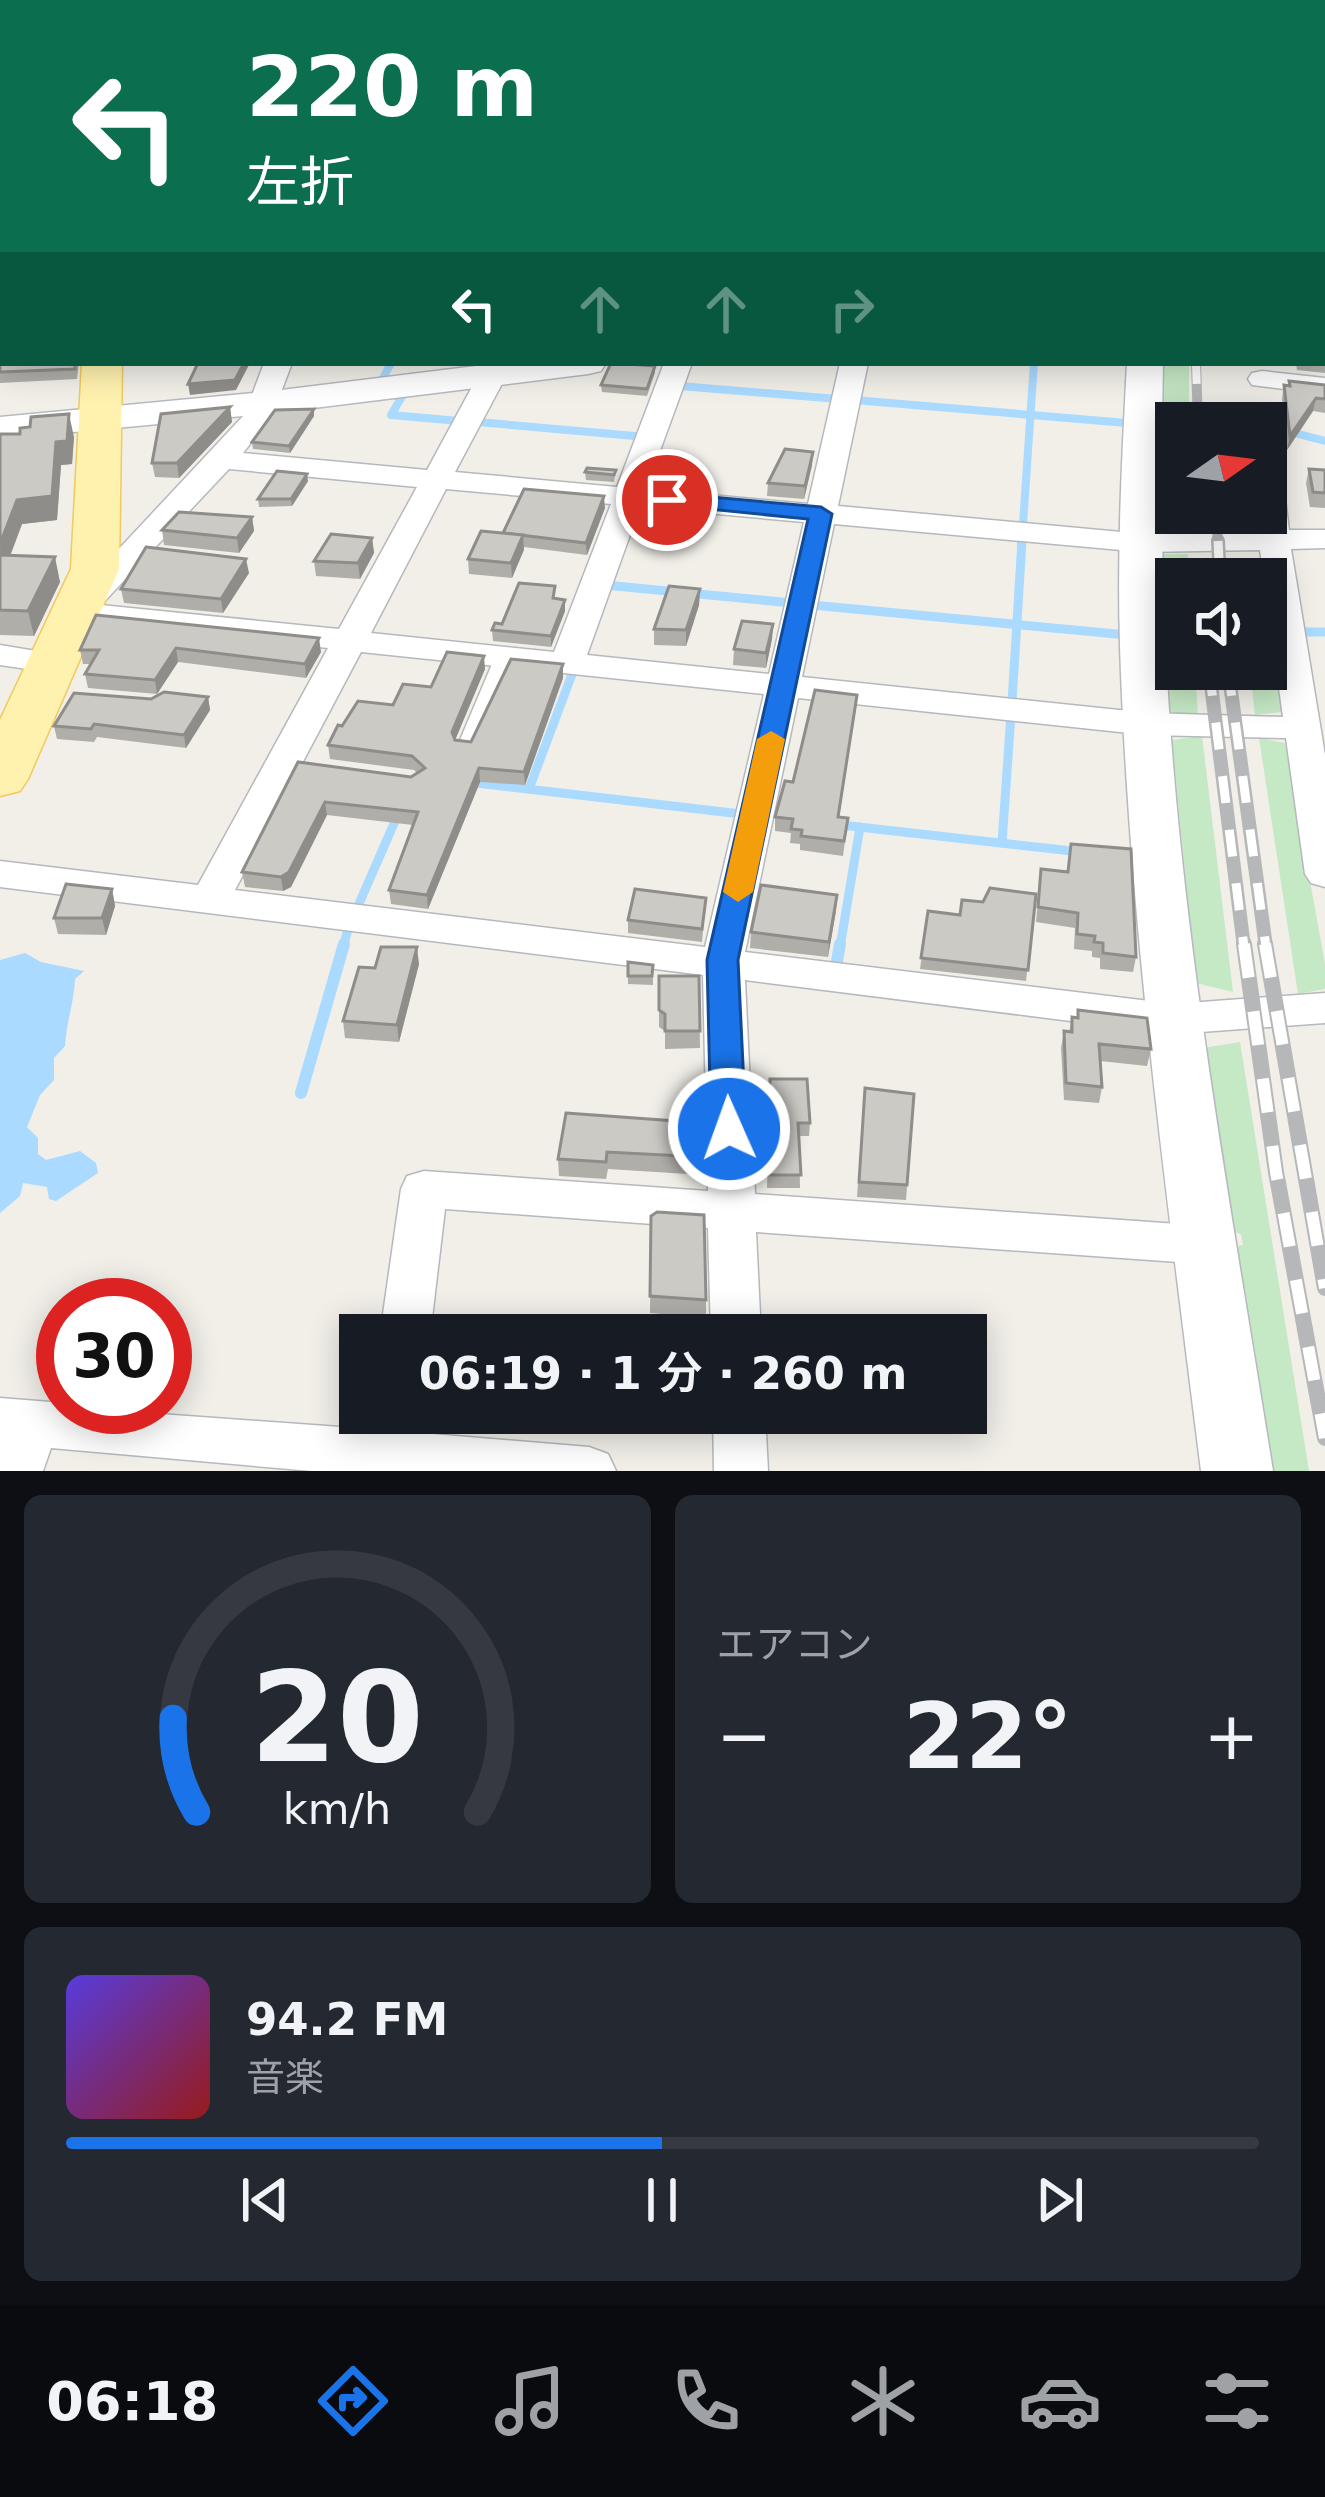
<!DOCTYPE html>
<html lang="ja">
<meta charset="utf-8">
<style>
body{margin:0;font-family:"DejaVu Sans","Noto Sans JP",sans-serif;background:#242831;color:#f1f3f6;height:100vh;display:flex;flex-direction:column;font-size:45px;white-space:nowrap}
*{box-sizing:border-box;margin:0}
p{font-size:39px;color:#9ea1a6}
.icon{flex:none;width:66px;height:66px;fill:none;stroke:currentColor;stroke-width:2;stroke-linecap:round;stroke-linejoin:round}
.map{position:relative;height:1471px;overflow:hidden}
.side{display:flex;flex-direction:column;gap:24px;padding:24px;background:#0d0f14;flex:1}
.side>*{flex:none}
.hud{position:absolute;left:0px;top:0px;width:1326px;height:366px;box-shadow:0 6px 30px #0003;background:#0b6e4f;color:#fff;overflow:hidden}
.needle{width:78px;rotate:76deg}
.tools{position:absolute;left:1155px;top:402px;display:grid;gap:24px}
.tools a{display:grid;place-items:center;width:132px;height:132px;border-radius:0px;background:#171b24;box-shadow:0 6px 30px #0003;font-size:60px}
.speed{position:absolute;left:36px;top:1278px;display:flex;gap:24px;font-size:60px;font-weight:700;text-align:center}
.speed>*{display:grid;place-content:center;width:156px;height:156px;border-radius:50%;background:#171b24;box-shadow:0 6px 30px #0003;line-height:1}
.speed .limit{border:18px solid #d22;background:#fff;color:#111}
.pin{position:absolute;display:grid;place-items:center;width:102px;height:102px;color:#fff;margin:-51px;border:6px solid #fff;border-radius:50%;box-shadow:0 3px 12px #0007}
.me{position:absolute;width:132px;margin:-66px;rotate:358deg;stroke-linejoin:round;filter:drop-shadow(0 0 9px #0008)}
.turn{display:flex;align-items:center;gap:42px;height:252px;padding:0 48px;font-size:54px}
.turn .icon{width:156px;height:156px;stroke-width:2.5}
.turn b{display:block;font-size:84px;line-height:102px}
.lanes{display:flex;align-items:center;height:114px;padding:0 48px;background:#0003;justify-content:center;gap:60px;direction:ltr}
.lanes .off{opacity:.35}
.big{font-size:90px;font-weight:600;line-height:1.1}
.side .card{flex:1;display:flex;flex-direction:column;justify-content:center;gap:18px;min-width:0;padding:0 42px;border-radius:18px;background:#242831}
.side .dial{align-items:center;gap:0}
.dial svg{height:312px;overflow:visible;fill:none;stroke:#363941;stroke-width:7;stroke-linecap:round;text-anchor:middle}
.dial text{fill:#f1f3f6;stroke:none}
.song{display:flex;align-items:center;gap:36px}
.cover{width:144px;height:144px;border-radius:18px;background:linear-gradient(135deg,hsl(250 70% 55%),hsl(0 70% 35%))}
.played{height:12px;border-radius:6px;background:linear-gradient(90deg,#1a73e8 50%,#363941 50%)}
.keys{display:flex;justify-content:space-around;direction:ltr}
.heat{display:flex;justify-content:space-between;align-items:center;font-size:66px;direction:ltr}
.side .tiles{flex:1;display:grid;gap:24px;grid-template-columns:1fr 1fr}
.card:last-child{grid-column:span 2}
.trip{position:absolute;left:339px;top:1314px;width:648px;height:120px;border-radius:0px;background:#171b24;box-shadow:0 6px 30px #0003;font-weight:600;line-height:120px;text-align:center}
.tab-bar{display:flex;height:192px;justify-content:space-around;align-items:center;background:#090b0e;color:#9ea1a6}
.tab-bar .icon{width:84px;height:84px}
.tab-bar .on{color:#1a73e8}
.tab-bar b{font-size:54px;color:#f1f3f6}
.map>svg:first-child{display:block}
.green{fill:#c5e8c5}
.water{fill:#aadaff}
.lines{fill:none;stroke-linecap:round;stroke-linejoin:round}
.stream-far3{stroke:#aadaff;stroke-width:4.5}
.stream-far2{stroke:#aadaff;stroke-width:8}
.stream-far1{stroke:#aadaff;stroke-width:9}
.stream{stroke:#aadaff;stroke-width:12}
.lane-casing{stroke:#b5b8bc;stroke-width:3}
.street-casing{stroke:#b5b8bc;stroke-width:3}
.secondary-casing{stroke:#b6babf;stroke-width:3}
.primary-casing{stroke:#f2c960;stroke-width:3}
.lane{fill:#fff;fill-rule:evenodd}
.street{fill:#fff;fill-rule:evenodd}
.secondary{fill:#fff;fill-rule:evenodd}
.primary{fill:#fff2af;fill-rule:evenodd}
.rail-far2-casing{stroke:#b6b7b8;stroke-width:10}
.rail-far1-casing{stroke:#b6b7b8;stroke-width:14}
.rail-casing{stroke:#b6b7b8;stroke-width:16}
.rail-far2{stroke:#fff;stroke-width:8;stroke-dasharray:21;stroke-linecap:butt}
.rail-far1{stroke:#fff;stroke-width:9;stroke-dasharray:27;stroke-linecap:butt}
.rail{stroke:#fff;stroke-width:12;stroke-dasharray:34;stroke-linecap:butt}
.wall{fill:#afaea9}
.shaded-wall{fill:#8f8d8a}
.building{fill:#cccac5;stroke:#8f8d8a;stroke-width:3}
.route{fill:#1a73e8;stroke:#114b97;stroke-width:3}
.slow{fill:#f59e0b}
</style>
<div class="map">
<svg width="1325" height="1471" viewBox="0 0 1325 1471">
<rect width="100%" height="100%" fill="#f1efe8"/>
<g class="green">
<path d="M1163,363H1189V423H1176V513H1189L1188,535L1161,532Z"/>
<path d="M1161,554H1188L1190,579H1176V669H1195L1198,716L1169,712L1164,645H1169V637L1164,636Z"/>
<path d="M1266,639H1271L1282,712L1255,715L1250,669H1266Z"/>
<path d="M1202,736L1233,992L1196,983L1172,740Z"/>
<path d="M1259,738L1285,743L1325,964V989L1298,994Z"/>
<path d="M1240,1042L1309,1471H1269L1232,1247L1243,1245L1241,1234L1231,1231L1203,1048Z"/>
</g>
<path class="water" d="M25,953L41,962L84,971L75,979C74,1003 66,1024 65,1046L54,1058V1080L40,1095L27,1127L38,1138V1154L46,1160L80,1151L96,1163L98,1173L56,1201L49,1199L47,1187L23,1183L20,1196L0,1213V960Z"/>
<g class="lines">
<path class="stream-far3" d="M39,3L84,0"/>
<g class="stream-far2">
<path d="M381,382L391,363"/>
<path d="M680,386L838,399"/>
<path d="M396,396L403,395L391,415L459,421"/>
<path d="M854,400L1127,423"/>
<path d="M478,422L646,437"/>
<path d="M1275,428L1325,441"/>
<path d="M1023,524L1034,363"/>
<path d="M1021,544L1022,536"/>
</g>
<g class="stream-far1">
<path d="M605,585L792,603"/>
<path d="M812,605L1127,635"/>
<path d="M1298,632H1325"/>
<path d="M1012,702L1022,541"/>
<path d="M468,782L741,814"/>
<path d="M529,789L574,669"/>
<path d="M841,825L1081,852"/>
<path d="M1002,843L1011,714"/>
<path d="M358,906L399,812"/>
<path d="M343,947L349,926"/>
<path d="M840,947L860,827"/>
</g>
<g class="stream">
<path d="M836,967L840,944"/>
<path d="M301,1093L344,944"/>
</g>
<g class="lane-casing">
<path id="lane" d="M504,652L513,657L475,747L472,751H460L457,747L495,657Z"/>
</g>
<g class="street-casing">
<g id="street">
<rect x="204" y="0" width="18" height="3"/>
<rect x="1277" y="0" width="18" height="3"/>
<rect x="1323" y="70" width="2" height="12"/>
<rect x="0" y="114" width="3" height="12"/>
<rect x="1323" y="174" width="2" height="14"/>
<path d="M264,363H292L272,416L243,453L427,470L485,363H513L455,472L617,487L664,363H692L646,489L808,504L840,363H868L838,506L1143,534L1258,531L1257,513H1266V426L1276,429L1289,530H1325V548L1291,549L1325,755V887L1311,883L1305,874L1286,738L1148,735L798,698L745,952L1174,1004L1325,993V1023L1174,1034L745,980L755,1194L1206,1226L1223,1231L1230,1245L1223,1259L1206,1264L756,1232L761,1335H711L708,1228L445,1209L430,1335H380L401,1189L407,1176L424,1171L708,1191L703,975L0,887V861L198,885L328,648L77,622L60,612L245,414ZM229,469L417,487L339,629L101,605ZM446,489L611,504L554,652L371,633ZM640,507L804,522L769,674L587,655ZM834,524L1143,552L1260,550L1283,717L1148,713L802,677ZM361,652L764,694L705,947L235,890Z"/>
<path d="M1262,371L1325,378V394L1252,385L1248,379L1252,373Z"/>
<path d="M0,645L66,656L71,663L66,670L54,673L0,665Z"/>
<path d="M0,1398L63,1403V1407L368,1429L370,1413H422L420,1433L589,1447L608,1454L616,1471H312L51,1448L43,1471H0Z"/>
<path d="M713,1413H765L768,1471H714Z"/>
</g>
</g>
<g class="secondary-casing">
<g id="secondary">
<rect x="1323" y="263" width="2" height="20"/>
<path d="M500,363H606L601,371L588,374L265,414L0,439V417L265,392Z"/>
<path d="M1127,363H1163C1161,455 1161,546 1165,637C1177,917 1229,1195 1273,1471H1201C1167,1197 1129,922 1120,646C1117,551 1122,457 1127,363Z"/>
</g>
</g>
<g class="primary-casing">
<g id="primary">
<rect x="88" y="0" width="28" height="3"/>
<path d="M82,363H122L119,569L28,779L20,791L0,796V720L71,569Z"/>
</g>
</g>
<use href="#lane" class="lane"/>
<use href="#street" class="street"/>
<use href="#secondary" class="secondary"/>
<use href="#primary" class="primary"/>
<g class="rail-far2-casing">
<g id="rail-far2">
<path d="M1196,363L1198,423"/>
<path d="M1216,513L1218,544"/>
</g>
</g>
<g class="rail-far1-casing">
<g id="rail-far1">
<path d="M1218,541L1220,579"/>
<path d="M1209,669L1244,947"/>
<path d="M1228,669L1266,947"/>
</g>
</g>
<g class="rail-casing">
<g id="rail">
<path d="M1244,944L1276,1172L1325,1438"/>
<path d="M1265,944L1325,1288"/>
</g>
</g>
<use href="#rail-far2" class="rail-far2"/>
<use href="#rail-far1" class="rail-far1"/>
<use href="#rail" class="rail"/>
</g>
<g class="wall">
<path d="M0,232L79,363L77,379L0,383Z"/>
<path d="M1323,344H1325V373L1297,370L1296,363H1323Z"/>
<path d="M655,366V373L647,396L602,392L601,385Z"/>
<path d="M1289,381L1325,385V413L1313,411L1287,450L1282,399L1284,385L1288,386Z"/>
<path d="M230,407L232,422L179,478L155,477L152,463Z"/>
<path d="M314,416L290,453L253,449L252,442Z"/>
<path d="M0,434L74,437L72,464L61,465L57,520L22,524L10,556L60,582L34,636L0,635Z"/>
<path d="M812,465L804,499L767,496L768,483Z"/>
<path d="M1309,469L1325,470V508L1310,507L1306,483Z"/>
<path d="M616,470L614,482L586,480L585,472Z"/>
<path d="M308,481L292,506L259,507L258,499Z"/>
<path d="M605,508L587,555L524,547L512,578L469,574L468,559L503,533Z"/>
<path d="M252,517L254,531L239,553L164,545L162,530Z"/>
<path d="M372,538L374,553L360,579L316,576L314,561Z"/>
<path d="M249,573L223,613L124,603L121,589Z"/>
<path d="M700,589L699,605L686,646L654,645V629Z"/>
<path d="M556,599L565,611L551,647L493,641L492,630Z"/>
<path d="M96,615L321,652L306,678L178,662L157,694L88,688L85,674L91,664H83L80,650Z"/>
<path d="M773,624L772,639L766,668L733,665L734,649Z"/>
<path d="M563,664V678L525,785L480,782L428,909L391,904L389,890L413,825L327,815L291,887L283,891L245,887L242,872L298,762L411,777L417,773L414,770L330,759L328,745L342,726L431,687L485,669L455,740L471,742Z"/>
<path d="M857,695L839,817L848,818L843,856L800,850V844L790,843L791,833L775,831V817L793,782Z"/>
<path d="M208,697L210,710L186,748L97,737L94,742L57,739L54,726Z"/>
<path d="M1041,869L1136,957L1133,972L1100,969V958L1092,957V951L1074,949L1075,928L1036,922Z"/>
<path d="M112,889L115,906L106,935L58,934L54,918Z"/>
<path d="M1036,894L1026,981L920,969L928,911L960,915L983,902Z"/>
<path d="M837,895L828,957L750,948L751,932Z"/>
<path d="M706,898L702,942L628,933V920Z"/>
<path d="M628,962L653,965V985L628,984Z"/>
<path d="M419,964L399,1042L345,1038L343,1021L375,968Z"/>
<path d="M699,976L700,1048L665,1049V1031L659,1027V1010Z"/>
<path d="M1078,1010L1151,1049L1147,1066L1100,1061L1102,1087L1099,1103L1064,1100L1061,1048L1064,1031L1069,1032L1072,1017L1077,1018Z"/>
<path d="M770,1079L810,1123L809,1136H799L800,1188H767Z"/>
<path d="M865,1088L914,1094L906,1200L857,1197Z"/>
<path d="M703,1123V1175L608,1169L606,1179L559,1176L558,1159Z"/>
<path d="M651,1216L706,1300V1318L650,1313Z"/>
<path d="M852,1413H944L941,1432L896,1429V1421L852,1418Z"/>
</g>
<g class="shaded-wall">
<path d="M872,0H920L899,3H872Z"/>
<path d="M244,363H250L236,390L190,395L188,384Z"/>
<path d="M1316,398L1313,411L1287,450L1290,436Z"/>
<path d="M230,407L232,422L179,478L177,463Z"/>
<path d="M314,409V416L290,453L289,446Z"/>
<path d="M69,414L74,437L72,464L61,465L57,520L22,524L1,580L0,544L17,500L56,442Z"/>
<path d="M813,452L812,465L804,499L805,486Z"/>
<path d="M307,474L308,481L292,506L291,499Z"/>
<path d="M604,496L605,508L587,555L586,543Z"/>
<path d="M252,517L254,531L239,553L237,538Z"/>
<path d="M523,535L524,550L512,578L511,563Z"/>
<path d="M372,538L374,553L360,579L358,563Z"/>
<path d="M55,557L60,582L34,636L28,611Z"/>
<path d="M246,559L249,573L223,613L221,599Z"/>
<path d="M700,589L699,605L686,646V630Z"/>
<path d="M565,600V611L551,647V636Z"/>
<path d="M773,624L772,639L766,668V653Z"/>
<path d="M319,638L321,652L306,678L305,664Z"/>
<path d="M176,648L178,662L157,694L155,680Z"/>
<path d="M484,656L485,669L453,745L452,732Z"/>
<path d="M563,664V678L525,785L524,772Z"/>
<path d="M208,697L210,710L186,748L184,735Z"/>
<path d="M479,768L480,782L428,909L427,895Z"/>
<path d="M325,802L327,815L291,887L283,891L281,877Z"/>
<path d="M112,889L115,906L106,935L102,918Z"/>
<path d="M837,895L836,911L828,957L829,942Z"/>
<path d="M417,947L419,964L399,1042L397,1025Z"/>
</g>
<g class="building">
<path d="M234,0H289L297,3H235Z"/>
<path d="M309,0H842L843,3H311Z"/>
<path d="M995,0H1057L1061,3H999Z"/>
<path d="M1301,0H1325V60L1323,62V3H1300Z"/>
<path d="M3,124V150L0,148V125Z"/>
<rect x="0" y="168" width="3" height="49"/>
<path d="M3,231V363H75V369L0,372V232Z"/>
<path d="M198,363H244L235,380L188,384Z"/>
<path d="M611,363H614L655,366L647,389L601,385Z"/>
<path d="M1289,381L1325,385V399L1316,398L1290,436L1284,385L1290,386Z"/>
<path d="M230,407L177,463H152L161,414Z"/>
<path d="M314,409L289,446L252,442L275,410Z"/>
<path d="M69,414L67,441L56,442L52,496L17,500L0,544V434H20V428L30,427L31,417Z"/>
<path d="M785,449L813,452L805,486L768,483Z"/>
<path d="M587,468L616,470L614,475L585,472Z"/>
<path d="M1309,469L1325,470V493L1313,492Z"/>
<path d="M277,471L307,474L291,499H258Z"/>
<path d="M524,489L604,496L586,543L503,533Z"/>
<path d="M179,512L252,517L237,538L162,530Z"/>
<path d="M481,531L523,535L511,563L468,559Z"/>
<path d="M331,534L372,538L358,563L314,561Z"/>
<path d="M146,547L246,559L221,599L121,589Z"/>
<path d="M0,555L55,557L28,611L0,610Z"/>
<path d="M519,583L555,586L553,598L565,600L551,636L492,630L495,623L502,624Z"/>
<path d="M669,586L700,589L686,630L654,629Z"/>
<path d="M96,615L319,638L305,664L176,648L155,680L85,674L99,650H80Z"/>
<path d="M742,621L773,624L766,653L734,649Z"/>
<path d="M447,652L484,656L452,732L455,740L471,742L511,659L563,664L524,772L479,768L427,895L389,890L418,812L325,802L289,872L281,877L242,872L298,762L411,777L425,768L412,756L328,745L338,725L342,726L358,701L393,705L403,684L431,687Z"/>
<path d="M815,690L857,695L838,817L848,818L844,841L801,836L802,830L791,829L793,819L775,817L785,781L793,782Z"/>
<path d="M164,692L208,697L184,735L94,724L91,729L54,726L74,693L151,699Z"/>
<path d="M1071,844L1131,849L1136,957L1103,953V943L1094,942L1095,936L1077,934L1078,913L1038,907L1041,869L1068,872Z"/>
<path d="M66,884L112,889L102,918H54Z"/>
<path d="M761,885L837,895L829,942L751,932Z"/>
<path d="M990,888L1036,894L1028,970L921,958L928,911L960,915L962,900L983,902Z"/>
<path d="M635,889L706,898L702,929L628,920Z"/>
<path d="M381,947H417L397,1025L343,1021L359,967L375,968Z"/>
<path d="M628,962L653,965L652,976H628Z"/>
<path d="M659,976H699L700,1031H665V1014L659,1010Z"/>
<path d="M1078,1010L1147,1018L1151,1049L1099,1044L1102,1087L1066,1083L1064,1031L1072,1032V1017L1078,1018Z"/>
<path d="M770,1079H807L810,1123H798L801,1175H768Z"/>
<path d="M865,1088L914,1094L907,1185L859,1182Z"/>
<path d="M566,1113L703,1123V1157L607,1152L606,1162L558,1159Z"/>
<path d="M657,1212L704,1215L706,1300L650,1296L651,1216Z"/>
<path d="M433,1317H478L476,1335H430Z"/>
<path d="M849,1332L901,1335H849Z"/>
</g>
<path class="route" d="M667,493L821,507L832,514L738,960L746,1129L741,1138L729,1142L717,1138L711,1129L707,960L808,519L659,504V495Z"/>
<path class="slow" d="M771,731L785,739L753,892L738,902L723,892L757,739Z"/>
</svg>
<div class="tools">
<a><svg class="needle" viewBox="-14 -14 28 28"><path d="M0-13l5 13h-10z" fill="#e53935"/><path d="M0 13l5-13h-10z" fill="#9ea1a6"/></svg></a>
<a><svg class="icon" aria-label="sound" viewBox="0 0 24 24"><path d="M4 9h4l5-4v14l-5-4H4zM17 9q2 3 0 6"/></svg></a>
</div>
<div class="speed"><div class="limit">30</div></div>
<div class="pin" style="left:667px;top:500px;background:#d93025"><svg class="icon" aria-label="arrive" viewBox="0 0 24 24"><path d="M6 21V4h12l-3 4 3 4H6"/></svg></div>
<svg class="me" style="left:729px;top:1129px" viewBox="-20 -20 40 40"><circle r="17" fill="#1a73e8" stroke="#fff" stroke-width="3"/><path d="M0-11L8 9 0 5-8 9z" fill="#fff"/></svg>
<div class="trip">06:19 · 1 分 · 260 m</div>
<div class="hud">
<div class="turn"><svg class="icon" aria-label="left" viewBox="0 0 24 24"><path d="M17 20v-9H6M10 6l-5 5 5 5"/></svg><div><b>220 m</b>左折</div></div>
<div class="lanes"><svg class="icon" aria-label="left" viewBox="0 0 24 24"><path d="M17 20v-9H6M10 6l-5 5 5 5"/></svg><svg class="icon off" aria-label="ahead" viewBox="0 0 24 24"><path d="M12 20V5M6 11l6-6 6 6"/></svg><svg class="icon off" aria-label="ahead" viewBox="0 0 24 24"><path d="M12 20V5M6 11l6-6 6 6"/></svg><svg class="icon off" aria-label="right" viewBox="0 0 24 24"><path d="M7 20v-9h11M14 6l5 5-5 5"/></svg></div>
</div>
</div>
<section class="side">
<div class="tiles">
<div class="card dial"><svg viewBox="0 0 100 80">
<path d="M14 69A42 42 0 1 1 86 69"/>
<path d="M14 69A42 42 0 0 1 8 45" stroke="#1a73e8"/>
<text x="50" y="56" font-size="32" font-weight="700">20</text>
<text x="50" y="72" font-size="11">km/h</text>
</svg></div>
<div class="card"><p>エアコン</p>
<div class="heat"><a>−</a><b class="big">22°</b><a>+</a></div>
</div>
<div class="card">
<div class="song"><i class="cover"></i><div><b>94.2 FM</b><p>音楽</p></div></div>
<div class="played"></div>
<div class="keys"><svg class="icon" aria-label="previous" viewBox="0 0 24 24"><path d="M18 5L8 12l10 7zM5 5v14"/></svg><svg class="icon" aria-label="pause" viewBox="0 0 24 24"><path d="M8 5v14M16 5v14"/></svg><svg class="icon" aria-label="next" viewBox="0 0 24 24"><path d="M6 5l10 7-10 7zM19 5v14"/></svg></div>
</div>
</div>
</section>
<nav class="tab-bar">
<b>06:18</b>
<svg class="icon on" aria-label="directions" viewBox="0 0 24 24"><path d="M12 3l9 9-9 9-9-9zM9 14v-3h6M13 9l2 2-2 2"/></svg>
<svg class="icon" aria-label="music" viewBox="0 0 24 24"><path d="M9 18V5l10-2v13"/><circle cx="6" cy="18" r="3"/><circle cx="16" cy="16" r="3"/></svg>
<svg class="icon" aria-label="phone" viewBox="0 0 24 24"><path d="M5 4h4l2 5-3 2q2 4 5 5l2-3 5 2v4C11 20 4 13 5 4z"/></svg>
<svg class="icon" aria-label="climate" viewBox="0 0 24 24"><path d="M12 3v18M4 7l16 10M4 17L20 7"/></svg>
<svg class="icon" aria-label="car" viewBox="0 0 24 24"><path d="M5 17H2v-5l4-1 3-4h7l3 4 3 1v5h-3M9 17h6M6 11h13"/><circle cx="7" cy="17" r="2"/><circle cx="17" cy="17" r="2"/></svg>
<svg class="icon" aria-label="filters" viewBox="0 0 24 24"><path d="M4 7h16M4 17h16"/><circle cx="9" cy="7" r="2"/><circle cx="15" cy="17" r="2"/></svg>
</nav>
